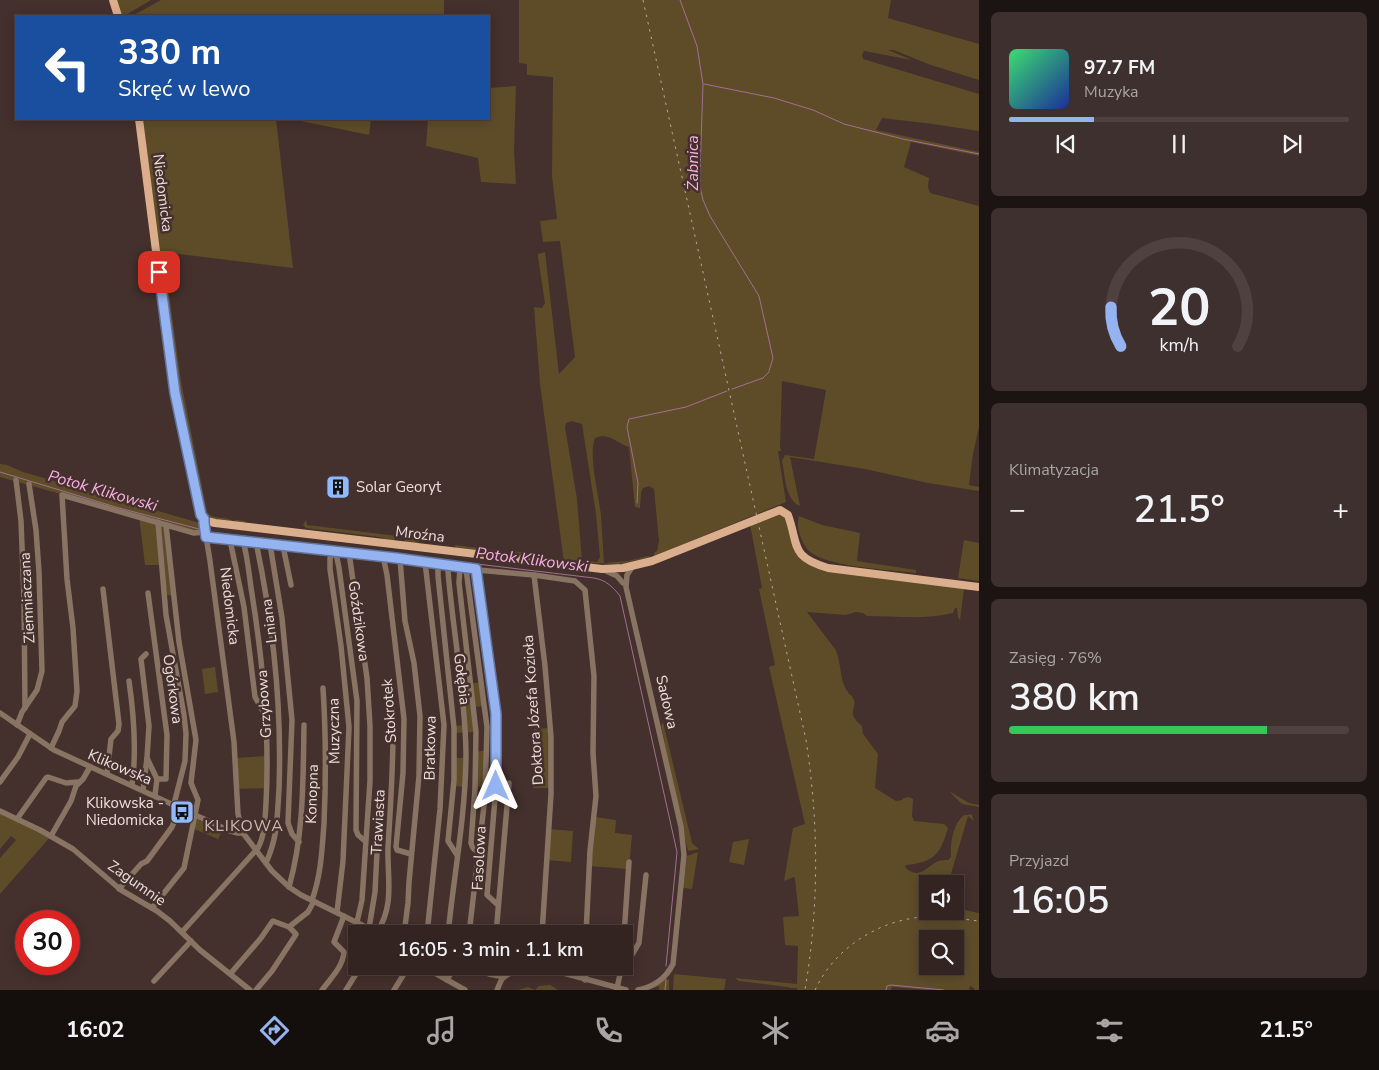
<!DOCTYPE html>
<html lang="pl">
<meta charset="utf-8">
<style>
body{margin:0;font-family:"Nunito Sans",sans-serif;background:#3e302e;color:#f1f3f6;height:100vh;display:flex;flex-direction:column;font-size:19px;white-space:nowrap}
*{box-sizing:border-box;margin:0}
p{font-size:16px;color:#a9a4a5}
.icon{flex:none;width:28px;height:28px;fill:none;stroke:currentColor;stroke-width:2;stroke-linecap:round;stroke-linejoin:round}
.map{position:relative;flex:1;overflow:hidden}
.details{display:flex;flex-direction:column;gap:12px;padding:12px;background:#1c1412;width:400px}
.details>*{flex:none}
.top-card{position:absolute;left:15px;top:15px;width:475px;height:105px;border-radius:0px;box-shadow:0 2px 12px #0003,0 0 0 1px #4e413f;background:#1a4fa0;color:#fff;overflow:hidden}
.fabs{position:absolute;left:919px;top:875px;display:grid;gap:10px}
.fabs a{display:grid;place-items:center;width:45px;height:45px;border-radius:0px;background:#332421;box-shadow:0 2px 12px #0003,0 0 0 1px #4e413f;font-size:25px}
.speed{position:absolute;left:15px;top:910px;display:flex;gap:10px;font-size:25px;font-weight:700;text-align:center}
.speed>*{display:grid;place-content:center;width:65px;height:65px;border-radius:50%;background:#332421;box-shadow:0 2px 12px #0003,0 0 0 1px #4e413f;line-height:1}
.speed .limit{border:8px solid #d22;background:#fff;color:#111}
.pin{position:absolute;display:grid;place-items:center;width:42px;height:42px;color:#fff;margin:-21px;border-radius:10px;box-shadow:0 2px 8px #0006}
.me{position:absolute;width:55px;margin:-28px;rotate:0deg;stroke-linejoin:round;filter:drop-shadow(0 0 4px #0008)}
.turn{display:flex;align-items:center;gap:18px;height:105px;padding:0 20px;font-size:22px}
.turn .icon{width:65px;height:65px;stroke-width:2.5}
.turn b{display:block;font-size:35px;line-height:42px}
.big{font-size:38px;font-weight:600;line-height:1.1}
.details .card{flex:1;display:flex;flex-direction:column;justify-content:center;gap:8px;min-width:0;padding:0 18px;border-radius:8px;background:#3e302e}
.details .dial{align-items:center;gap:0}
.dial svg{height:130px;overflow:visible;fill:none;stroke:#4e413f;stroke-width:7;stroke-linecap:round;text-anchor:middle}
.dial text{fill:#f1f3f6;stroke:none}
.song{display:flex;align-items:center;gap:15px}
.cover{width:60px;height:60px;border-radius:8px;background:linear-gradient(135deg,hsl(140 70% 55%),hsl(230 70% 35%))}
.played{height:5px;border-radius:2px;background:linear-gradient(90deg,#95b2f1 25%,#4e413f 25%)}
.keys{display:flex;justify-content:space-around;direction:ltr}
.heat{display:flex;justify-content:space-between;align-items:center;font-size:28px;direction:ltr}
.charge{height:8px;border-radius:4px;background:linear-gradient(90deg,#34c759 76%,#4e413f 0)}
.trip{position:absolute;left:348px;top:925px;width:285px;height:50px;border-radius:0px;background:#332421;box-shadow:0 2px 12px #0003,0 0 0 1px #4e413f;font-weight:600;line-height:50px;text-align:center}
.dock{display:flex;height:80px;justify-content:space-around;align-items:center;background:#140e0d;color:#a9a4a5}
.dock .icon{width:35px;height:35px}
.dock .current{color:#95b2f1}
.dock b{font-size:22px;color:#f1f3f6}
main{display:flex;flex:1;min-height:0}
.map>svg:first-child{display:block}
.green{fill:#5e4c29;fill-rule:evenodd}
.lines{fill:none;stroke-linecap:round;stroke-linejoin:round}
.stream{stroke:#a36f93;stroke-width:1}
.minor{stroke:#897363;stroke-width:5.5}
.major{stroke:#dbae8e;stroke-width:8}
.rail{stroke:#b6a6a3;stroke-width:1;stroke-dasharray:2.5 5;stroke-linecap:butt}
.route-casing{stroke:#61749d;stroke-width:12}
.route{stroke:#95b2f1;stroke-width:9}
.labels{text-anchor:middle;stroke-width:5;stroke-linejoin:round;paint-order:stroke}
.street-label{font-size:15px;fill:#eddfdc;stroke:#44302c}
.poi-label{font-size:15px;fill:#eddfdc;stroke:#44302c;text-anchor:start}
.water-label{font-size:16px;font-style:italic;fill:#faaee2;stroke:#44302c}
.neighbourhood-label{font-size:16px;letter-spacing:1px;fill:#d2b8b3;stroke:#44302c}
</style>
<main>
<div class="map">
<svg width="979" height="990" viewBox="0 0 979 990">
<rect width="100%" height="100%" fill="#44302c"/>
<g class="green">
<path d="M116,0H151L124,16L121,15Z"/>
<path d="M161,0H444V16H132Z"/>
<path d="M519,0H891L888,18L979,44V80L928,64L894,50H888L912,60L864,51L862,55L863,59L979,94V131L933,124L882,118L876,130L979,152V156L911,142L904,167L929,178L928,187L930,193L979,206V427L973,454L969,485L979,487V491L928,483L865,469L790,457L800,506C785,500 785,475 782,461L785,455L814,459L826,390L782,381L780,446L781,451H778L786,502L654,556V553L657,551L659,541L654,489L649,486L643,488L641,493L640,508L635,507L629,447C617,443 608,432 595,438C588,456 599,495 601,516C602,531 603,547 604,563L628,561L648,556L650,557L619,564L564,562L540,384L534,307L542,308L545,303L538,257V254L545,252L559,374L575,357L560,241L543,242L540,221L557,219L552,176L553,77L527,75V64L519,63ZM572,421L582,424L596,514L600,557L597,562L582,561L577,499L565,427L566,423Z"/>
<path d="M516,86L514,150L516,184L481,182L478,158L426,146L428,119H489V88Z"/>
<path d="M143,119H276L293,268L163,252L159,251Z"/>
<path d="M291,119H371L369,135Z"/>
<path d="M162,256L164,258L181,381L207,512C213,520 225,516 233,521L236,520L245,521V523C229,522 209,524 202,506L176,381L160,259Z"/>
<path d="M0,464L7,465L23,472L203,524L204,519L209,527L199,531L167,525L174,596L165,595L162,565H145L139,516L0,477Z"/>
<path d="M779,514L786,518L805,561L964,589L960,620L958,617L957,608H955L953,613C924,620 896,616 867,616L863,613L856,612L846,615L807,612L835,649C842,662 839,681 848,692C851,698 850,692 853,698C859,709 844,711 862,726L863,734L878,754L875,788L896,801L902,800L904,798L909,797L913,799L912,816L914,821L944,824L948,828C940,856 933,862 906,865L905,867C920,882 928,864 939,861C942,860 945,860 948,860L951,857C950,843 953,824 964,815H968L969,814L972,815L974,821L968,816L948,884H928V911H955V908L979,913V990H975L973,987L970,986L969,990H927L892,987L891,990H797V988H791L788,987L739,981L735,978L797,984L798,946L785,945L783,917L799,916L795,879L794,877L784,881L793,828L805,824L769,667L775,665L759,589L762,588L750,524ZM928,939H955V966H928Z"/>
<path d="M799,516L822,525L860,533L857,561L916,570V573C891,570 832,567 813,554C806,550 803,543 800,535C798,529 797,523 799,516Z"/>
<path d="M306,520L307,525L397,536L395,539L392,541L379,537L306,528L303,525Z"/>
<circle cx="412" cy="538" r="8"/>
<path d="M964,540L979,543V581L958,578Z"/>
<path d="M455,545L503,551L502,554L456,549Z"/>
<path d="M511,551L544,555L539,559L512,555Z"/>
<path d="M215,667L218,692L205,694L202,669Z"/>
<path d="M482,682L485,706L474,707L476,732L454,733V726L465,725L461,685Z"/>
<path d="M663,722L692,843L699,849L688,851L661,726Z"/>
<path d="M550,728L551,788H533L534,729Z"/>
<path d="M487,750L485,787L475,786L476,752Z"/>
<path d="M267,756V788L237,789L236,758Z"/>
<path d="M454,758H466L464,787L454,786Z"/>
<path d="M949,791L969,803L979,805V807L962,804Z"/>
<path d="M0,811L51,836L0,894V858L16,840L11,836L0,849Z"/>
<path d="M594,817L616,820L615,833L632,835L629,869L589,866Z"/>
<path d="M197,819L222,831L218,839L194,829Z"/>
<path d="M549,829L573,831L571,862L546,860Z"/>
<path d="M749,839L744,865L729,862L733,842Z"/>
<path d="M698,852L692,889L683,888L687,856Z"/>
<path d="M674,974L726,979L724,990H673Z"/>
<path d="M665,978L669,980V990H659V986L646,990Z"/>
<path d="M550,985L558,990H518L528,987L535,990L539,986Z"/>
</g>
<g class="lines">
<g class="stream">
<path d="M680,0L697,46L703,84L700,173V187L703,200L710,216L759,296L773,358L769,371"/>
<path d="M704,84L774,98L813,110L844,124L903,139L979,154"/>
<path d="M732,389L763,378L769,372"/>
<path d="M0,472L119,508L199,529"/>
<path d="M637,503L638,483L627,427L629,419L686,407L727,391"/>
<path d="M210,532L594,578C606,580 613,587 620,596L677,852L666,966"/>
<path d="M665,990L666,980"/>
<path d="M886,990L887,986L891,985L944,990"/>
</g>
<g class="minor">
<path d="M16,480L21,521L24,598L25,708"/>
<path d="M204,519V524L210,561L234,742L238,814L243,833L272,871L289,887L301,895L380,934"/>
<path d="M158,522L166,615L184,715L186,734L185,761L174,804"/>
<path d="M206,537L396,558L466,569L534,575L575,581L585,590L594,676L593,753L596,796L590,851L586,934"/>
<path d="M230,540L244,607L255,697L264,713"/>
<path d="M256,542C273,623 282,707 279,789C277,818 278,836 266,863"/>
<path d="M270,544L282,618L292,720L288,823L292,834L299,842"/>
<path d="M283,546L291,585"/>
<path d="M333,552L330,558V569L341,646L349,727L343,861L337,912"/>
<path d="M333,552L337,558L339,568L357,701L356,830L358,835L365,841"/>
<path d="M349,553L367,678L370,726V781L362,900L357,922"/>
<path d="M383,556L387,575L404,719L403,773L396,847L397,850L411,854"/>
<path d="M400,559L405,621L414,663L420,716L419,776L409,882L408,903L404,934"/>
<path d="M425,562L444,725L440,809L427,934"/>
<path d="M441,565L438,570V576L454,728V780L448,841L457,855"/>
<path d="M633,566L627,575L626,587L681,827L684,855L673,964C666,978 653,987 638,990"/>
<path d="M460,568L459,583L476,732L475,789L471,843C472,848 474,851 480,852"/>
<path d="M466,569L487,727L485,797L469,934"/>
<path d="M476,569L491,673L496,730V786L487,895L498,905"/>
<path d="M604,570L617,576L623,583"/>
<path d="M534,575L545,666L551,737V794L542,934"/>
<path d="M103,589L119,724L118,731L111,739L107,774"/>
<path d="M148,593L167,735L166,779H157"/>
<path d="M146,654L141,659L149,726L147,758L157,779L155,795"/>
<path d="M129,681C134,716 137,750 132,785"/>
<path d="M0,713L54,750L230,831L238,833H243"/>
<path d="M17,725L22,712L37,690L42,671L39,572L36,530L29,484"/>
<path d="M51,748L59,731L62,722L75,706L77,691L73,628L67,579L62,495L194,533L205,532"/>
<path d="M0,782L18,757L30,734"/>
<path d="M143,790L147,758"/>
<path d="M0,811L40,830L73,849L121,890L157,911L170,921L200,950L250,990"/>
<path d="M17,819L46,778L48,777L66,783L78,782"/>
<path d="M51,836L71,801L76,786L83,779L90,767"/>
<path d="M289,887C304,834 303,780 304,725"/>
<path d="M119,889L141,864L147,861L172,827L180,807"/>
<path d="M312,900C321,875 322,850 324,824C326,778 326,734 323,688"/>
<path d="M152,908L184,868L198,800L191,783L196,740L179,642L166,525"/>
<path d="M369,928L375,892L379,812"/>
<path d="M182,932L258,848C265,835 265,818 266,803C270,733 263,663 252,594C249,576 248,558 243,541"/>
<path d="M377,932C395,905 387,877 388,847C391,800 394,757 393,710"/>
<path d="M448,934C454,874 466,813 466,752C465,692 453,632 448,571L449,566"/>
<path d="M496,934L509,783"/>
<path d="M624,935L629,862"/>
<path d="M425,966L433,972L465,990"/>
<path d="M472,966L489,974L504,977"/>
<path d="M231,973L261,938L272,922L273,921L289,927"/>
<path d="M621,973L639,943L646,875"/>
<path d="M447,980L451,973L461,966"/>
<path d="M585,980L587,966"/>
<path d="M154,981L191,941"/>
<path d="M617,988L621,970"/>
<path d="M256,990L272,971L295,936L296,934L289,927L308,912L314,901"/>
<path d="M322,990C330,979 343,967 344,952L334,942L344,916"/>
<path d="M346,990L361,966"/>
<path d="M394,990L409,966"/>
<path d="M497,990C499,986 500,982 502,979C511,969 532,968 545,968L626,990"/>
</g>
<g class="major">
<path d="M113,0L118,16"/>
<path d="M139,119L170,360L201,515L207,521L215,523L602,569L623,568L652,561L780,510L788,515C799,546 790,557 828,568L979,587"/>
</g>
<g class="rail">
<path d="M643,0L806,740C819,824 819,907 805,990"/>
<path d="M815,990C834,949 877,921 922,917C941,915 960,919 979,921"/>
</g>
</g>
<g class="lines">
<g class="route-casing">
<path id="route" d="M159,272L175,393L201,515L204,519V523L206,537L396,558L476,569L496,714V786"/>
</g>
<use href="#route" class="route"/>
</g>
<defs>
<g id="building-square" transform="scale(1.25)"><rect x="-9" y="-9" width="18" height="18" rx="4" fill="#90b8fd" stroke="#44302c"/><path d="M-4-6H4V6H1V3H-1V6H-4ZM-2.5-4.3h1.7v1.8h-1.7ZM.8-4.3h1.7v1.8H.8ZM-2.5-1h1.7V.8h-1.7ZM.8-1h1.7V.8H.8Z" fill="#111"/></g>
<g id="bus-square" transform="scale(1.25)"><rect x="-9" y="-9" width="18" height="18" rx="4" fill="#90b8fd" stroke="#44302c"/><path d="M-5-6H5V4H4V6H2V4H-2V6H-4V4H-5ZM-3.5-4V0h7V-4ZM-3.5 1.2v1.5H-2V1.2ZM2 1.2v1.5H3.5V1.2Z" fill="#111"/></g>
</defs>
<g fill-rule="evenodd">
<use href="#building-square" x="338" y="487"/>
<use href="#bus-square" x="182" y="812"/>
</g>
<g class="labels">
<g class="street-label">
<text transform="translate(163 193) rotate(83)" y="5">Niedomicka</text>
<text transform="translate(420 534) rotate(7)" y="5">Mroźna</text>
<text transform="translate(27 598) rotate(-93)" y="5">Ziemniaczana</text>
<text transform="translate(230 606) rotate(83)" y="5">Niedomicka</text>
<text transform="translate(269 621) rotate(-97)" y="5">Lniana</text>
<text transform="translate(359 621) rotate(82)" y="5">Goździkowa</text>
<text transform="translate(462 679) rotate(83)" y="5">Gołębia</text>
<text transform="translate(173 689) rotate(82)" y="5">Ogórkowa</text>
<text transform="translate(667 702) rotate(77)" y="5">Sadowa</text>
<text transform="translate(264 704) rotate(-94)" y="5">Grzybowa</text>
<text transform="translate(533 710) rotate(-94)" y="5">Doktora Józefa Kozioła</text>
<text transform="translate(389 711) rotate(-94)" y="5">Stokrotek</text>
<text transform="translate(334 731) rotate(-91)" y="5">Muzyczna</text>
<text transform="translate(430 748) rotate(-89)" y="5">Bratkowa</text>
<text transform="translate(120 767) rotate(23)" y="5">Klikowska</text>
<text transform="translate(312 794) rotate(-88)" y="5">Konopna</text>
<text transform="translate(378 822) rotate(-87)" y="5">Trawiasta</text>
<text transform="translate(479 858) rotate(-87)" y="5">Fasolowa</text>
<text transform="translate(137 883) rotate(35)" y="5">Zagumnie</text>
</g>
<g class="poi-label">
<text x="356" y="492">Solar Georyt</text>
<text x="164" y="808" text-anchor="end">Klikowska -<tspan x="164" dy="17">Niedomicka</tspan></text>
</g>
<g class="water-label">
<text transform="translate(692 163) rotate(-90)" y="6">Żabnica</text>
<text transform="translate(103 490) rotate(16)" y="6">Potok Klikowski</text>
<text transform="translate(532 559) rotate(7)" y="6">Potok Klikowski</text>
</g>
<g class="neighbourhood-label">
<text x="244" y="831">KLIKOWA</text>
</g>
</g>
</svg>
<div class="fabs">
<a><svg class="icon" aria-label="sound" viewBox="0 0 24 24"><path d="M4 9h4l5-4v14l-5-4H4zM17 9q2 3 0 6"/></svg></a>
<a><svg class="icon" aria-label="search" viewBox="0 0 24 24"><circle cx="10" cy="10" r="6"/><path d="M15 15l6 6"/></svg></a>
</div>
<div class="speed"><div class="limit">30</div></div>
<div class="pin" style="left:159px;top:272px;background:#d93025"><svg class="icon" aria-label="arrive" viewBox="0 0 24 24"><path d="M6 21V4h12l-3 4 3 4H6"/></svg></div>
<svg class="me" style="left:496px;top:786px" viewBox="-20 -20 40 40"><path d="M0-17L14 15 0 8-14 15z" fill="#95b2f1" stroke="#fff" stroke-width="4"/></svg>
<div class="trip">16:05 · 3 min · 1.1 km</div>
<div class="top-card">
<div class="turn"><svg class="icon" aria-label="left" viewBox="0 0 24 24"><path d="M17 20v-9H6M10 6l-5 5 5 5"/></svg><div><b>330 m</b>Skręć w lewo</div></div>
</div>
</div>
<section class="details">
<div class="card">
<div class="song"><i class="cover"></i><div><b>97.7 FM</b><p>Muzyka</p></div></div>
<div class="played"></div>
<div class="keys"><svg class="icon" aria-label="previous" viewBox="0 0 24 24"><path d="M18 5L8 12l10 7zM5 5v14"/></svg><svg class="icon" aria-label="pause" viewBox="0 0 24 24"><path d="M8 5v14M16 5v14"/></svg><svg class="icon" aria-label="next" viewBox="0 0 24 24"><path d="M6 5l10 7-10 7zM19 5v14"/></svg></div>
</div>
<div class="card dial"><svg viewBox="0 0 100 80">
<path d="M14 69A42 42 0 1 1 86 69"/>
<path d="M14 69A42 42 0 0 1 8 45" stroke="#95b2f1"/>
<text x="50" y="56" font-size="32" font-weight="700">20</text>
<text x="50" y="72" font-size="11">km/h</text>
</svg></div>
<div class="card"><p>Klimatyzacja</p>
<div class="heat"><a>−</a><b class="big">21.5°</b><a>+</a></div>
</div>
<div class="card"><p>Zasięg · 76%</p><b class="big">380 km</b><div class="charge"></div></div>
<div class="card"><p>Przyjazd</p><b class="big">16:05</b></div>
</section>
</main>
<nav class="dock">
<b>16:02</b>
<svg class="icon current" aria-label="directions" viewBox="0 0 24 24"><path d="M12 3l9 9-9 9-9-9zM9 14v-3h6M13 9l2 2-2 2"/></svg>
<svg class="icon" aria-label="music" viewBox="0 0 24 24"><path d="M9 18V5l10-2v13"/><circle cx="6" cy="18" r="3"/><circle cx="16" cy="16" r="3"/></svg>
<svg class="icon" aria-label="phone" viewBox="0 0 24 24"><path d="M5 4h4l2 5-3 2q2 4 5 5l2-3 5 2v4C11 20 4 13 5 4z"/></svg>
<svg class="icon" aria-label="climate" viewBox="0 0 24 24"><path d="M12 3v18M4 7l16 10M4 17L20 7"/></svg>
<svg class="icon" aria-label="car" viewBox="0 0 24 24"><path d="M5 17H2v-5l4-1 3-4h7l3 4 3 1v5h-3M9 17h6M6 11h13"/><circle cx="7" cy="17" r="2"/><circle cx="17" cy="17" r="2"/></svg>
<svg class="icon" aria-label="filters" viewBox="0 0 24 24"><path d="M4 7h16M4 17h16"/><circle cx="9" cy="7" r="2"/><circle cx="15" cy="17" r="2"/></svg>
<b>21.5°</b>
</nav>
